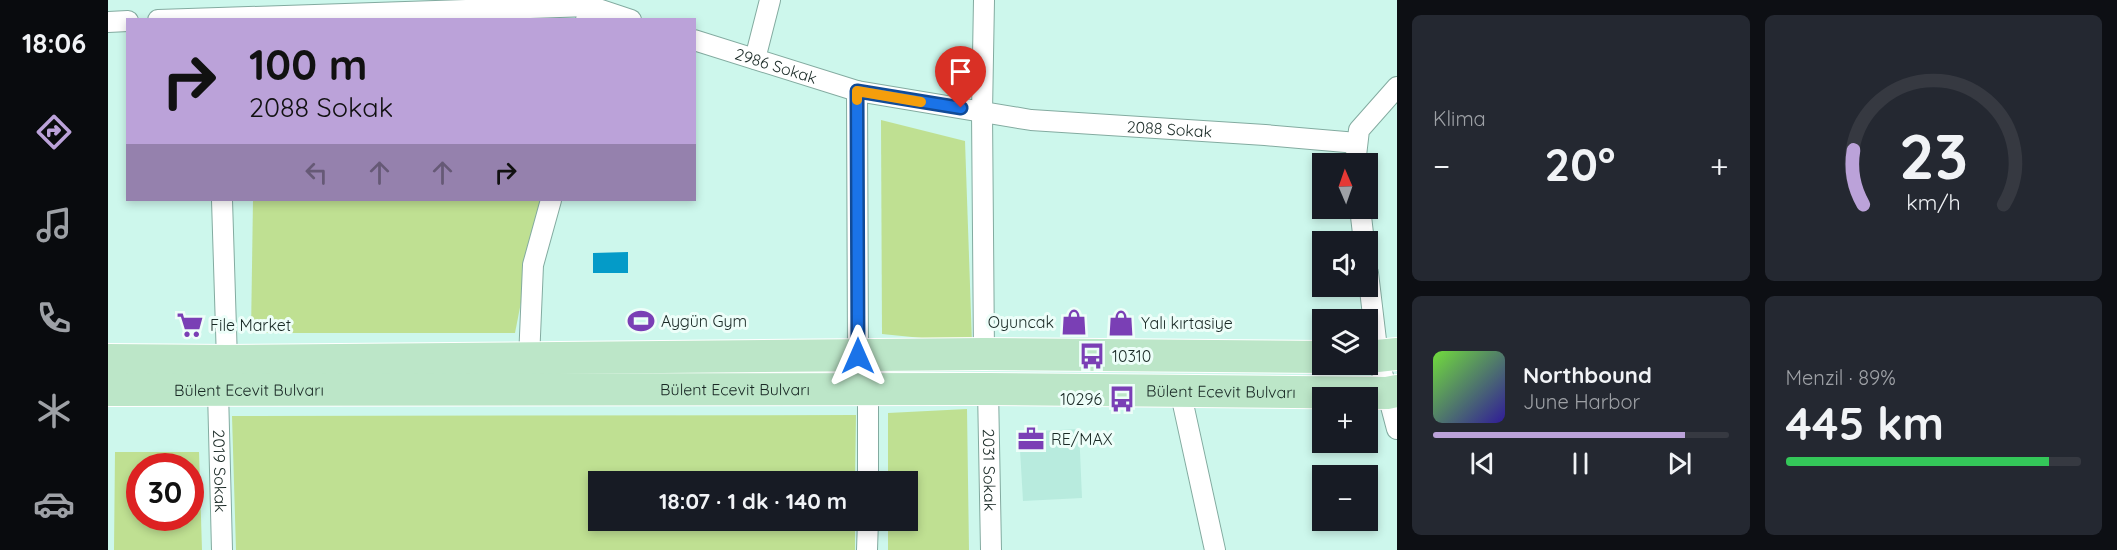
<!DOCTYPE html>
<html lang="tr">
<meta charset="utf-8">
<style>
body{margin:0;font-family:Quicksand,sans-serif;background:#242831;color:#f1f3f6;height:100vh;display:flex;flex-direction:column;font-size:22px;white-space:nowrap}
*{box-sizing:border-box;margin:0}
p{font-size:20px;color:#9ea1a6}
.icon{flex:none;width:33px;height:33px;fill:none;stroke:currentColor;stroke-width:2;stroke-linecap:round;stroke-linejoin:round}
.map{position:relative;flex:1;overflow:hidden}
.details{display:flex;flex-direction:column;gap:15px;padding:15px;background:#0d0f14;width:720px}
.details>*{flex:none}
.top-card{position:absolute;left:18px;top:18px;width:570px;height:183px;border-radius:0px;box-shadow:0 3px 9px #0003;background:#bba2d9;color:#111;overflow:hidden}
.needle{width:39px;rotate:358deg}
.buttons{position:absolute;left:1204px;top:153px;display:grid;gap:12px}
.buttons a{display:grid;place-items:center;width:66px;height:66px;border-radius:0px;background:#171b24;box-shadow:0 3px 9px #0003;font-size:30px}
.speed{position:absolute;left:18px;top:453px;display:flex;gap:12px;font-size:30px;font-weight:700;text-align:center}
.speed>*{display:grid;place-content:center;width:78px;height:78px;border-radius:50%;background:#171b24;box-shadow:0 3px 9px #0003;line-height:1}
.speed .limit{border:9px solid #d22;background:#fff;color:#111}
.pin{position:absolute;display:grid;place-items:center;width:51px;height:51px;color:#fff;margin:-62px -26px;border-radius:50% 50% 50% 0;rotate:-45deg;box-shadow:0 0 6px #0007}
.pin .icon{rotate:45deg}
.me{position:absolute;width:66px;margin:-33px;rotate:0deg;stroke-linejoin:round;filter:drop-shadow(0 0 4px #0008)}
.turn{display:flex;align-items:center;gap:21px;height:126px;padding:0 24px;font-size:27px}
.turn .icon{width:78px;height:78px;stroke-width:2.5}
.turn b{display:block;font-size:42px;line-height:51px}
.lanes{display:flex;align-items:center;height:57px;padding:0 24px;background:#0003;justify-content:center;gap:30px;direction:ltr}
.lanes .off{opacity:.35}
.big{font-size:45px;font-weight:700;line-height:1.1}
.details .tile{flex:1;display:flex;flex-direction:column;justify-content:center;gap:9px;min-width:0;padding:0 21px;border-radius:9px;background:#242831}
.details .dial{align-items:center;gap:0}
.dial svg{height:156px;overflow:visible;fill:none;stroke:#363941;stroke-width:7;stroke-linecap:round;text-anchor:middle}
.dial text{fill:#f1f3f6;stroke:none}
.song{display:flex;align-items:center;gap:18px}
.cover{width:72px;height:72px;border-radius:9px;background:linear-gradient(135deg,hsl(100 70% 55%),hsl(250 70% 35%))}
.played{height:6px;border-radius:3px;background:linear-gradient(90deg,#bba2d9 85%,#363941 85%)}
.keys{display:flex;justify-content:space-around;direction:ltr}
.heat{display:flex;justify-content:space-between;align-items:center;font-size:33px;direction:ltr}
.charge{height:9px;border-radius:4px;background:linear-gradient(90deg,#34c759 89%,#363941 0)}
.details .tiles{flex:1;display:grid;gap:15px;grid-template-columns:repeat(2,1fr)}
.trip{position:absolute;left:480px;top:471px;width:330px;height:60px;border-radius:0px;background:#171b24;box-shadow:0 3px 9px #0003;font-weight:700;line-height:60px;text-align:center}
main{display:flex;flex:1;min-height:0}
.tab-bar{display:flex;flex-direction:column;width:108px;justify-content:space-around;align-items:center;background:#090b0e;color:#9ea1a6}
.tab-bar .icon{width:42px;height:42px}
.tab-bar .selected{color:#bba2d9}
.tab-bar b{font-size:27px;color:#f1f3f6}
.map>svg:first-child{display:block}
.built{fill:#b8ebde}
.green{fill:#bfe092;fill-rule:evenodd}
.water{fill:#049bc8}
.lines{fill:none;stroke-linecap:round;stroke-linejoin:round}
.minor-casing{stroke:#83aba0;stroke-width:22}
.primary-casing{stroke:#fff;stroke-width:34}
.minor{stroke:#fff;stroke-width:20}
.primary{stroke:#bce6c8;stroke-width:32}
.route-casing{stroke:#114b97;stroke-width:15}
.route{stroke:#1a73e8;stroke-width:10}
.slow{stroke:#f59e0b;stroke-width:10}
.labels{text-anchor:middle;stroke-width:6;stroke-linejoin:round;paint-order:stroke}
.street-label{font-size:16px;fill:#192925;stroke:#edfef9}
.poi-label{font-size:16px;fill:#192925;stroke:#edfef9;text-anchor:start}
</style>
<main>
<nav class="tab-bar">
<b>18:06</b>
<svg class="icon selected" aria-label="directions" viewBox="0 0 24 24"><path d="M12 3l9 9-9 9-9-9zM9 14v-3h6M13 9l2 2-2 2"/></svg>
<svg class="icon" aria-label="music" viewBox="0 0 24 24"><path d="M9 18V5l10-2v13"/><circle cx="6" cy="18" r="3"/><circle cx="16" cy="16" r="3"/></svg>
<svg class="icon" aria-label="phone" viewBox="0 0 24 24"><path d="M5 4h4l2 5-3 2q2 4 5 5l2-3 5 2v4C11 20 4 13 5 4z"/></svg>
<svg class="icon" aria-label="climate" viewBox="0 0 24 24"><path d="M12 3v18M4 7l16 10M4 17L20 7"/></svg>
<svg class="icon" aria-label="car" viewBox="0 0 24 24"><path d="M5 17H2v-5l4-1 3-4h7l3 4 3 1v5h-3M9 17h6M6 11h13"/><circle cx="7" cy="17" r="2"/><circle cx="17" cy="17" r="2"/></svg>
</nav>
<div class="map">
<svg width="1289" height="550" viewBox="0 0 1289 550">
<rect width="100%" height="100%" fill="#cdf7ec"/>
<path class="built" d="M971,429L974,498L915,501L911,432Z"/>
<g class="green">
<path d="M773,120L857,141L864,343L774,334Z"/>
<path d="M145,200H433L407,333H143Z"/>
<path d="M859,409L861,550H780V521L800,520V482L780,481V413Z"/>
<path d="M748,415L747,481L490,482V520L747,521V550H128L124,416Z"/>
<path d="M7,452H91L94,550H6ZM82,466V518H32V466Z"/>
</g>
<path class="water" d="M520,252V273H485V253Z"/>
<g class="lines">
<g class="minor-casing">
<g id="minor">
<path d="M50,20L481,6V0"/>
<path d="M478,20L481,6L523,20"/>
<path d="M0,22L20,21"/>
<path id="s1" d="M586,40L749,91L923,120L1157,135L1249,143"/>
<path d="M647,59L662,0"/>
<path d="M749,91L750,356"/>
<path d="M1247,164L1251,130L1289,87"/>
<path d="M114,200L119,361"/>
<path d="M1252,208L1256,242"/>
<path d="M1260,273L1270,357L1289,429"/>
<path d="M876,354L874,112L876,0"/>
<path d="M421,359L425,265L443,200"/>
<path id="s2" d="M880,389L883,550"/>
<path d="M1072,390L1107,550"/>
<path id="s3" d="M110,391L114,550"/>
<path d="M760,482V389"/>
<path d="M759,550L760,520"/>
</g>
</g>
<g class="primary-casing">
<g id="primary">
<path d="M1260,357L1289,354"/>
<path d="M0,360L119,361L876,354L1215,357"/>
<path id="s4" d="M0,390L880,389L1279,393L1289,391"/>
</g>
</g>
<use href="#minor" class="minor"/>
<use href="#primary" class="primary"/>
</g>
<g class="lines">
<g class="route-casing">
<path id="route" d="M750,356L749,91L853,108"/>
</g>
<use href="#route" class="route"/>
<path class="slow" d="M749,100V91L813,102"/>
</g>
<defs>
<g id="stadium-bare" transform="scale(2.07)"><path d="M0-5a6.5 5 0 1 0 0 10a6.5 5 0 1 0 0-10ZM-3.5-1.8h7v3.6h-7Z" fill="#7a3fb5" stroke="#edfef9" stroke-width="2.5" paint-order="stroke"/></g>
<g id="shop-bare" transform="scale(2.07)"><path d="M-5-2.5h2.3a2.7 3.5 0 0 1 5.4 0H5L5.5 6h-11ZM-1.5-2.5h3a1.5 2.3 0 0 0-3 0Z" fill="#7a3fb5" stroke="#edfef9" stroke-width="2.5" paint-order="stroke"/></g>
<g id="supermarket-bare" transform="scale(2.07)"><path d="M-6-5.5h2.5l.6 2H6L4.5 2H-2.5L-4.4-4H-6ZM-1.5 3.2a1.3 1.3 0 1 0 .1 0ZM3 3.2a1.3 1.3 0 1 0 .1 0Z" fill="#7a3fb5" stroke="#edfef9" stroke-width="2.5" paint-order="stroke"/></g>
<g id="bus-bare" transform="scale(2.07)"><path d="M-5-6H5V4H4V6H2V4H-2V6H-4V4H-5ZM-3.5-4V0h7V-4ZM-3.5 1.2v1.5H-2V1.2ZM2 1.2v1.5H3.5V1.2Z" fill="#7a3fb5" stroke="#edfef9" stroke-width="2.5" paint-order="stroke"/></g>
<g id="office-bare" transform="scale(2.07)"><path d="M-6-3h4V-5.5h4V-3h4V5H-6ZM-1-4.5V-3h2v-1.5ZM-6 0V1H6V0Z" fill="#7a3fb5" stroke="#edfef9" stroke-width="2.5" paint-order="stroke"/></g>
</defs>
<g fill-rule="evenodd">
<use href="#stadium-bare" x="533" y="321"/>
<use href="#shop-bare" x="966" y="322"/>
<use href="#shop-bare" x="1013" y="323"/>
<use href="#supermarket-bare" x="82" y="325"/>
<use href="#bus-bare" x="984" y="356"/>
<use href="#bus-bare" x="1014" y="399"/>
<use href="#office-bare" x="923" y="439"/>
</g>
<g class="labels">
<g class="street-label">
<text dy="6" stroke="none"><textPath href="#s1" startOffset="86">2986 Sokak</textPath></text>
<text dy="6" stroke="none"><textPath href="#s1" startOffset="486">2088 Sokak</textPath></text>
<text dy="6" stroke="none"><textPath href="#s4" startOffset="627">Bülent Ecevit Bulvarı</textPath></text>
<text dy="6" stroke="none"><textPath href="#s4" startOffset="141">Bülent Ecevit Bulvarı</textPath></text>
<text dy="6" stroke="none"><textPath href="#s4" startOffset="1113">Bülent Ecevit Bulvarı</textPath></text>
<text dy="6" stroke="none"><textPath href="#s2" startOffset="81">2031 Sokak</textPath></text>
<text dy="6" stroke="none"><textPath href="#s3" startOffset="80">2019 Sokak</textPath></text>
</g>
<g class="poi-label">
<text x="553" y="327">Aygün Gym</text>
<text x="946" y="328" text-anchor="end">Oyuncak</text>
<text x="1033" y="329">Yalı kırtasiye</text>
<text x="102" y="331">File Market</text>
<text x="1004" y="362">10310</text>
<text x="994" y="405" text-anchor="end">10296</text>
<text x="943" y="445">RE/MAX</text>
</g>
</g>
</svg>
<div class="buttons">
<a><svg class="needle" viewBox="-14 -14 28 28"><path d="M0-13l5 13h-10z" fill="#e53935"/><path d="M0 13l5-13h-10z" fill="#9ea1a6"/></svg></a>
<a><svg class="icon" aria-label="sound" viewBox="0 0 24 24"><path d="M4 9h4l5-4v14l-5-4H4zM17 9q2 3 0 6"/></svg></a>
<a><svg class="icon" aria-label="layers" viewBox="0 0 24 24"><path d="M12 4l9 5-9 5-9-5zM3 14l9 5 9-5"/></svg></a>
<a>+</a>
<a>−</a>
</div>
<div class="speed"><div class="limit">30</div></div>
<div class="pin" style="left:853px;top:108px;background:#d93025"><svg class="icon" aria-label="arrive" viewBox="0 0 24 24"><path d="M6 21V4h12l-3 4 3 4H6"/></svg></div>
<svg class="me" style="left:750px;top:356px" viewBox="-20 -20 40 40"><path d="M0-17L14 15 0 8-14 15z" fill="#1a73e8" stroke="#fff" stroke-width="4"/></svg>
<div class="trip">18:07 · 1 dk · 140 m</div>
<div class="top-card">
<div class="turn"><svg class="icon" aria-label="right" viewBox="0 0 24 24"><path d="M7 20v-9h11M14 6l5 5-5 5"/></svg><div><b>100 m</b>2088 Sokak</div></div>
<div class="lanes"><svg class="icon off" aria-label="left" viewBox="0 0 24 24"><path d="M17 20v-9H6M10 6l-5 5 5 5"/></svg><svg class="icon off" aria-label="ahead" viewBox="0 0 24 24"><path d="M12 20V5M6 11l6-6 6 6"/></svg><svg class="icon off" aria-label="ahead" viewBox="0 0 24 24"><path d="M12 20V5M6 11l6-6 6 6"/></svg><svg class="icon" aria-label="right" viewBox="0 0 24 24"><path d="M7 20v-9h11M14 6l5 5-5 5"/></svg></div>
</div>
</div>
<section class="details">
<div class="tiles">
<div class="tile"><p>Klima</p>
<div class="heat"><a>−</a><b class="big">20°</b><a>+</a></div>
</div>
<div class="tile dial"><svg viewBox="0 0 100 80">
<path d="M14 69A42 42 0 1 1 86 69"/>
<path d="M14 69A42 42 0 0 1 9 41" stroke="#bba2d9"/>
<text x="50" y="56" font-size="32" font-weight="700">23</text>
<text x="50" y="72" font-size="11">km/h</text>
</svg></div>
<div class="tile">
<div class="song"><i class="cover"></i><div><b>Northbound</b><p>June Harbor</p></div></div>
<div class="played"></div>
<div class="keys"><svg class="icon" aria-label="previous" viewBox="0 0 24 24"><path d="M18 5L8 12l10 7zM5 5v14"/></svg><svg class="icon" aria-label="pause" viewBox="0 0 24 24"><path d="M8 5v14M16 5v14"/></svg><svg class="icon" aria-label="next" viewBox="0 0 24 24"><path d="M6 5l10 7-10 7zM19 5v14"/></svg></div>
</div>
<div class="tile"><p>Menzil · 89%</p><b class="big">445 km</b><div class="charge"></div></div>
</div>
</section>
</main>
